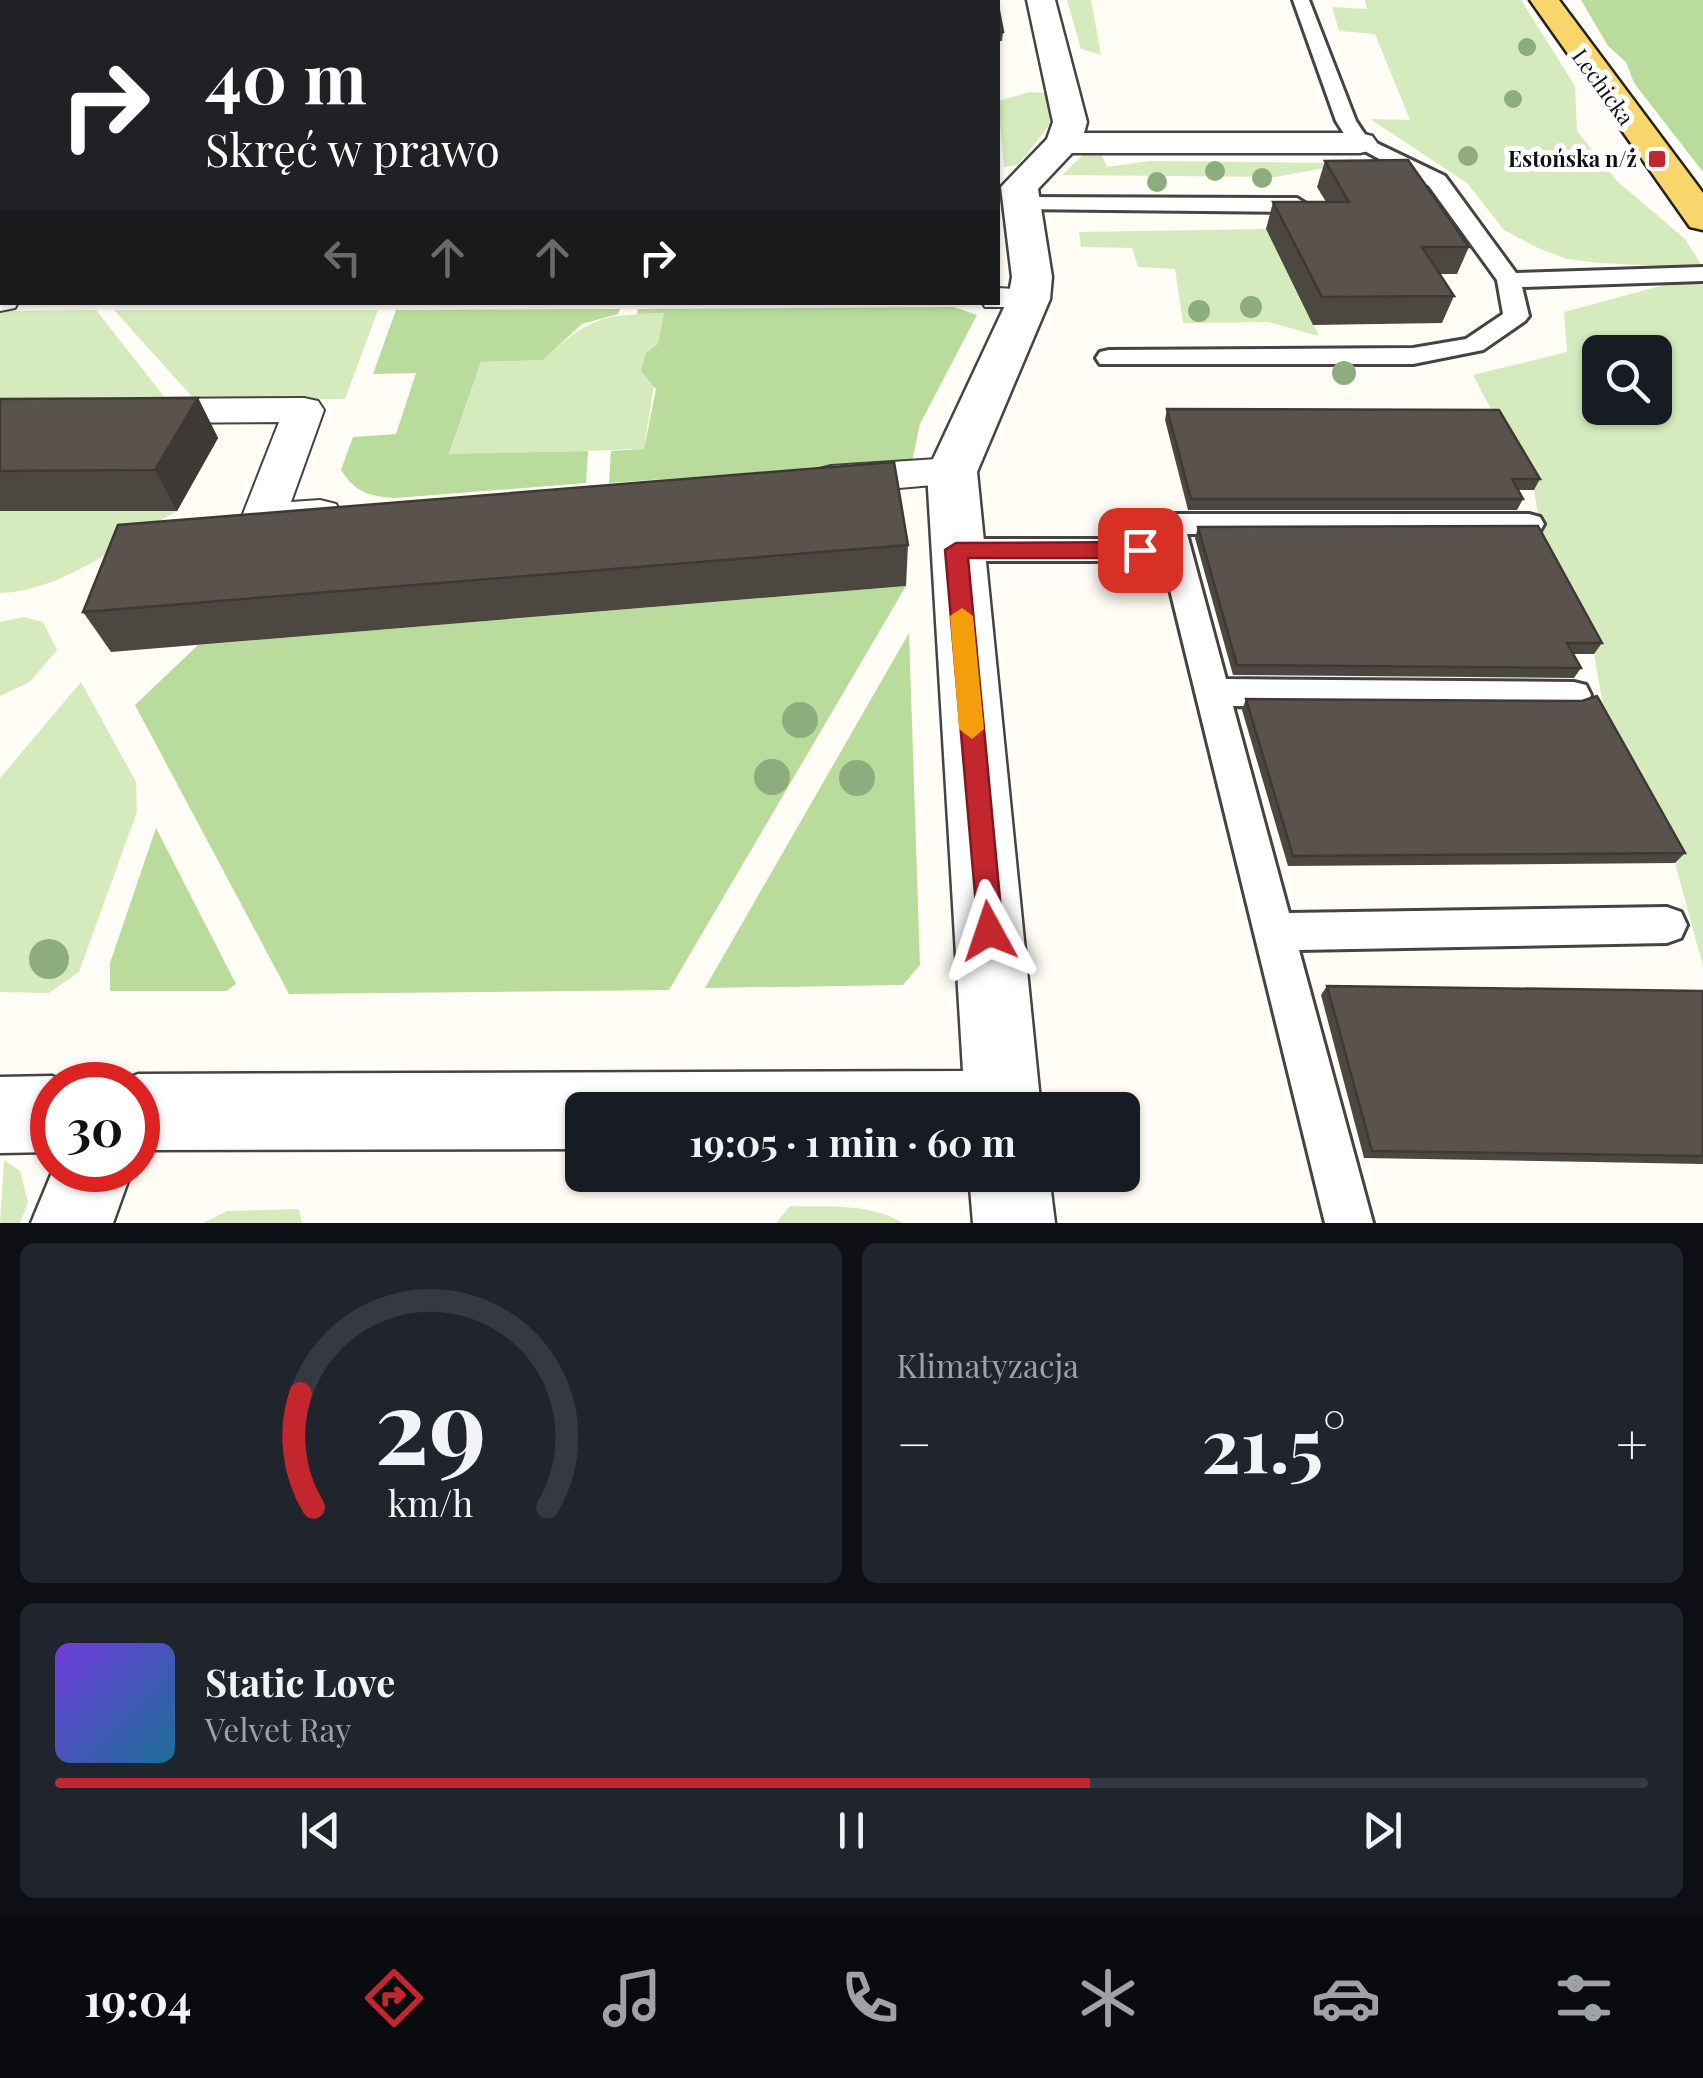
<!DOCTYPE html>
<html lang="pl">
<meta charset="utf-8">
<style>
body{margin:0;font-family:"Playfair Display",serif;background:#20242c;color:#f1f3f6;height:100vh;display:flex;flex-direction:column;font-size:38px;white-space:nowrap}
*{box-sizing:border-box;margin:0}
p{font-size:32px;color:#9ea1a6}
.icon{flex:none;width:55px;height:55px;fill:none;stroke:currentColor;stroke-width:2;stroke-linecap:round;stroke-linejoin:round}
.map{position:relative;height:1223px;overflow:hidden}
.panel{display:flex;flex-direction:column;gap:20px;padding:20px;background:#0d0f14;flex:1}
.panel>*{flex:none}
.top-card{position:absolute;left:0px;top:0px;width:1000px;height:305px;box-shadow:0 2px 8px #0004;background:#202124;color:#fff;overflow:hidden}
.tools{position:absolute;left:1582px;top:335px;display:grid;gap:20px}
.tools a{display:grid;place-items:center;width:90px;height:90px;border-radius:15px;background:#171b24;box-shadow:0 2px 8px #0004;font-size:50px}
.speed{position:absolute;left:30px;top:1062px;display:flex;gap:20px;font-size:50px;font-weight:700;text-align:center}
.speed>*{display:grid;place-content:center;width:130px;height:130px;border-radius:50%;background:#171b24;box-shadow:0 2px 8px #0004;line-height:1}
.speed .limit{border:15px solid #d22;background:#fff;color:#111}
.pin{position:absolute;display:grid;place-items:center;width:85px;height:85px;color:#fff;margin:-42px;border-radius:20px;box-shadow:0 5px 15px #0006}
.me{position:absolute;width:110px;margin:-55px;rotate:355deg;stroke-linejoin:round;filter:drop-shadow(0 0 8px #0008)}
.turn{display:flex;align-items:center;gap:35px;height:210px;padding:0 40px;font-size:45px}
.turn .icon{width:130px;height:130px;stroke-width:2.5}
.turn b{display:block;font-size:70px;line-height:85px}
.lanes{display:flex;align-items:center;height:95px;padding:0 40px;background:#0003;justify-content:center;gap:50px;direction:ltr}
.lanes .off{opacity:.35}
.big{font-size:75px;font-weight:700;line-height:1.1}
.panel .card{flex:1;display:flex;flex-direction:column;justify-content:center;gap:15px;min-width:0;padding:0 35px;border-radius:15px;background:#20242c}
.panel .dial{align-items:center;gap:0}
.dial svg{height:260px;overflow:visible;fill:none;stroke:#363941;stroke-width:7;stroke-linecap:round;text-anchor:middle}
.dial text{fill:#f1f3f6;stroke:none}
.song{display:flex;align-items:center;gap:30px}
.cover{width:120px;height:120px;border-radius:15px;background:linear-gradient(135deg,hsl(260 70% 55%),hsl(200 70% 35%))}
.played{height:10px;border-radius:5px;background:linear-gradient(90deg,#c4262e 65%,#363941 65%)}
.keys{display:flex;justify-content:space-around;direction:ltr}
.heat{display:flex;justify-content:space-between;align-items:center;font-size:55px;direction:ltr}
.panel .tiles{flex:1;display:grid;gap:20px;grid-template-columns:1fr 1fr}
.card:last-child{grid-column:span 2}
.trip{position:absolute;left:565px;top:1092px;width:575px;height:100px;border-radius:15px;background:#171b24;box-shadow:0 2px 8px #0004;font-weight:700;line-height:100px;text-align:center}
.tabs{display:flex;height:160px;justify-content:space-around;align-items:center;background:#090b0e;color:#9ea1a6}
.tabs .icon{width:70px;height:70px}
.tabs .selected{color:#c4262e}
.tabs b{font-size:45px;color:#f1f3f6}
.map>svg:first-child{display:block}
.green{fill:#d5ebbd;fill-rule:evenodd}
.forest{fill:#b9dc9c}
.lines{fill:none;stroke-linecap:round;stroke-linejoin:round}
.service-casing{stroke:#444;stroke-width:6}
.pedestrian-casing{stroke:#444;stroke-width:4}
.minor-casing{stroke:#444;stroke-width:5}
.primary-casing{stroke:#222;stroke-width:5}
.service{fill:#fff;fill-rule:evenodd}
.pedestrian{fill:#fff;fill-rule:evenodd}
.minor{fill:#fff;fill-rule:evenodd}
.primary{fill:#f9d66b;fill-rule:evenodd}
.tree{fill:#8dad7f}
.wall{fill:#4d4742}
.shaded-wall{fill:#3f3936}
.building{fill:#5a524d;stroke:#3f3936;stroke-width:2.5}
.route{fill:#c4262e;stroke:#7f191e;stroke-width:2.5}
.slow{fill:#f59e0b}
.poi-dot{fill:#c4262e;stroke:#fff;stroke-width:4}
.labels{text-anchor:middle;stroke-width:10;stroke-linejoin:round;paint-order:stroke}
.far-street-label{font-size:22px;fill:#111;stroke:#fff}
.far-poi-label{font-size:22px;font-weight:bold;fill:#111;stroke:#fff;text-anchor:end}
</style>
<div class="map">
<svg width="1703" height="1223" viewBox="0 0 1703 1223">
<rect width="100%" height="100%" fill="#fffdf5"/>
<g class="green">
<path d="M1067,0H1091L1101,55L1081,49Z"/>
<path d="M1365,0H1521L1575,86L1577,131L1617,181L1685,239L1703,268L1599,263L1567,259L1538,248L1504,230L1467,183L1370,119L1410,120L1375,34L1339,31L1332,7L1367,9Z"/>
<path d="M1029,92L1046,93L1050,124L1018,165L1004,167L998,101Z"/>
<path d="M1100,151L1107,167L1150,161L1353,163L1275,177L1062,175L1083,155Z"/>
<path d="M1266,229L1319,336L1268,322L1183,323L1175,269L1138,267L1132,248L1081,247L1079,232Z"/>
<path d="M1675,282L1703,285V966L1675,863L1610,745L1594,654L1546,563L1534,490L1473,375L1567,352L1564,312ZM1600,352H1655V408H1600Z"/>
<path d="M96,310L166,399H0V311Z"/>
<path d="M114,310H378L345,399L195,400Z"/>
<path d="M665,313L644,449L449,455L481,362L543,360C590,317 602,315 665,313Z"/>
<path d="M0,511H177C125,540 62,592 0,593Z"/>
<path d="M23,617L43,622L57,650L30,682L0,696V622Z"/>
<path d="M81,682L136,782L137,812L79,972L49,993L0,992V778Z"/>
<path d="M4,1160L20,1171L28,1203L20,1223H0Z"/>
<path d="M790,1206C828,1207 870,1203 903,1223H776Z"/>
<path d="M299,1209L302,1223H203L227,1211Z"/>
</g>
<g class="forest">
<path d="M1581,0H1703V172L1634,83L1626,62L1608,46Z"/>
<path d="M954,307L977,315L920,424L912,461L609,483L611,451L644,449L656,389L641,371L646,353L658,344L664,313L637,314L638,309Z"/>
<path d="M620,309L618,314L582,324L543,360L481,362L449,454L588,451L586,483L395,498C369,496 356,493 341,470L353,437L396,434L416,373L373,374L396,310Z"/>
<path d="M906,586L669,990L289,994L135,705L198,645Z"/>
<path d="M909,633L920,965L903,985L705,988Z"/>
<path d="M156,828L236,984L226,991H110V963Z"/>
</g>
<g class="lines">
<g class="service-casing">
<g id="service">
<path d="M1293,0H1309L1356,121L1368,139L1445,176L1516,273L1703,267V281L1522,287L1529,316L1525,321L1483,350L1413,364H1100L1096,358L1100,352L1109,350L1413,348L1466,339L1503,314L1497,280L1429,186L1350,143L1336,121Z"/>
<path d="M1020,197L1297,198L1308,205L1297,212L1012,209V199Z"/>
<path d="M1169,514H1529L1540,517L1544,524L1540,531L1529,534H1187L1226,679L1574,682L1586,685L1591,695L1586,705L1574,708L1233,706L1289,913L1667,907L1681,912L1687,925L1681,938L1667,943L1299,950L1373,1223H1325L1163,561H956L945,558L941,550L945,542L956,539H1158L1154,524L1158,517Z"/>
</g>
</g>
<g class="pedestrian-casing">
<g id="pedestrian">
<rect x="0" y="125" width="2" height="18"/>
<path d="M998,288L1042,291L1047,299L1042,307H985L982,302H998Z"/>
<path d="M0,289L2,302H18L15,308L0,311Z"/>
<path d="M304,398L318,401L324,410L291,502L320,500L336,504L342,515L336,526C309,533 274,537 247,530L241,519L279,422L140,423L126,420L120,411L126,402L140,399Z"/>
<path d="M952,458L967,462L973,472L967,482L831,494L816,490L810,480L816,470L831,466Z"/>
</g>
</g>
<g class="minor-casing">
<g id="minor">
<path d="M1027,0H1055L1087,122L1084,133H1360L1372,136L1377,143L1372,150L1360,153H1072L1038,189L1052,277L1050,299L977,472L1041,1110H582V1149L138,1150V1085H111L138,1074L963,1071L927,472L1008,299L1012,277L1001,187L1047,139L1053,122Z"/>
<path d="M52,1076L74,1085H52V1152L0,1153V1077Z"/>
<path d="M53,1170H132L113,1223H31Z"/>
<path d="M969,1175H1049L1055,1223H973Z"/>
</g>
</g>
<g class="primary-casing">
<path id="primary" d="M1530,0H1559L1703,193V230L1690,227Z"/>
</g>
<use href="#service" class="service"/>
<use href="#pedestrian" class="pedestrian"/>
<use href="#minor" class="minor"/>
<use href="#primary" class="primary"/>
</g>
<g class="tree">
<circle cx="1527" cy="47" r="9"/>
<circle cx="1513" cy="99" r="9"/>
<circle cx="1468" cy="156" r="10"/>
<circle cx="1215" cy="171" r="10"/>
<circle cx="1262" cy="178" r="10"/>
<circle cx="1157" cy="182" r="10"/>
<circle cx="1251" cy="307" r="11"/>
<circle cx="1199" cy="311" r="11"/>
<circle cx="1344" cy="373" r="12"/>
<circle cx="800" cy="720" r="18"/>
<circle cx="772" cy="777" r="18"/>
<circle cx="857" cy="778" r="18"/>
<circle cx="49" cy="959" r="20"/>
</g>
<g class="wall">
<path d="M998,6L1003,32L1002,41H998Z"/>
<path d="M1325,161L1469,247L1457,274H1439L1454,296L1442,323L1313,325L1266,229L1273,202H1326L1317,187Z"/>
<path d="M198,398L218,438L177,511H0V399Z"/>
<path d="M1167,409L1540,479L1534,490H1518L1523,499L1517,510H1188L1165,420Z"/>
<path d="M1198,527L1602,643L1594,654H1573L1581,668L1574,678L1233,675L1195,538Z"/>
<path d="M908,545L906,586L111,652L83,612Z"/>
<path d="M1246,699L1685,853L1675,863L1288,866L1242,710Z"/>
<path d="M1327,986L1703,991V1164L1364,1158L1321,995Z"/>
</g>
<path class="shaded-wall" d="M198,398L218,438L177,511L155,470Z"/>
<g class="building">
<path d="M401,0H654L653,2H399Z"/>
<path d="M942,0H996L997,2H942Z"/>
<path d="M998,6L1003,32H998Z"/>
<path d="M1408,160L1469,247H1422L1454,296L1322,297L1273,202H1349L1325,161Z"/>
<path d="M198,398L155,470L0,471V399Z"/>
<path d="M1167,409L1499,410L1540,479H1512L1523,499H1191Z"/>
<path d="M894,462L908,545L83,612L118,525Z"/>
<path d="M1538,526L1602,643H1567L1581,668L1237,665L1198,527Z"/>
<path d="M1597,696L1685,853L1293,856L1246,699L1582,701Z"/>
<path d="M1327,986L1703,991V1156L1372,1151Z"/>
</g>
<path class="route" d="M1140,542L1150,550L1140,558H968L1003,931L999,940L989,944L979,940L945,550L956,543Z"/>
<path class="slow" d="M962,608L973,616L984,729L972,739L959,729L950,616Z"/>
<rect class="poi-dot" x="1647" y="149" width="20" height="20" rx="5"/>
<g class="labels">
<g class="far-street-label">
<text transform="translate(1603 87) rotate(54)" y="8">Lechicka</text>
</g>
<g class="far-poi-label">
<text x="1637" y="167">Estońska n/ż</text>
</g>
</g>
</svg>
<div class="tools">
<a><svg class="icon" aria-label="search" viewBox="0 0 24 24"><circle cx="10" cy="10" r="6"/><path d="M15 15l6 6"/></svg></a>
</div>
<div class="speed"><div class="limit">30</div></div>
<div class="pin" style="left:1140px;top:550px;background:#d93025"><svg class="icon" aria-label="arrive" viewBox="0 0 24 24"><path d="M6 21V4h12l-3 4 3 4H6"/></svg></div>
<svg class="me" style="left:989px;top:931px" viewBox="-20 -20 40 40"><path d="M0-17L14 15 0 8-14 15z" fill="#c4262e" stroke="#fff" stroke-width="4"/></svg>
<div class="trip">19:05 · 1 min · 60 m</div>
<div class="top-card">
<div class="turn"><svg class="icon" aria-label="right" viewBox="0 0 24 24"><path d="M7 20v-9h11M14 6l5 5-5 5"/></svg><div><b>40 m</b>Skręć w prawo</div></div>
<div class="lanes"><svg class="icon off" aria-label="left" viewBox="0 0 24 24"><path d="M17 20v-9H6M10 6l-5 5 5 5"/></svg><svg class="icon off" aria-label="ahead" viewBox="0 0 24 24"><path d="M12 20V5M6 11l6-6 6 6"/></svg><svg class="icon off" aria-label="ahead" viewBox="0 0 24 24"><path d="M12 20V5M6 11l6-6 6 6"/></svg><svg class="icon" aria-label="right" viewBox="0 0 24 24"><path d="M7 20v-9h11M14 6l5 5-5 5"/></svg></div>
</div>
</div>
<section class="panel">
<div class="tiles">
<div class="card dial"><svg viewBox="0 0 100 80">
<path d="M14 69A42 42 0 1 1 86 69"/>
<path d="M14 69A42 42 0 0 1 10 34" stroke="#c4262e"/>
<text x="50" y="56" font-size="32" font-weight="700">29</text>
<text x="50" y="72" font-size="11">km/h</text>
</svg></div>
<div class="card"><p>Klimatyzacja</p>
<div class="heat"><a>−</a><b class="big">21.5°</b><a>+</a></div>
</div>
<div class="card">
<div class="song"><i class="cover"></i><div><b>Static Love</b><p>Velvet Ray</p></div></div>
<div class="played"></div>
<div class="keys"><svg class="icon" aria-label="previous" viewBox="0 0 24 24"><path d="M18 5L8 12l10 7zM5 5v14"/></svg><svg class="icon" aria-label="pause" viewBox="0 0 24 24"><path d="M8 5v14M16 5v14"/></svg><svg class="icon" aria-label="next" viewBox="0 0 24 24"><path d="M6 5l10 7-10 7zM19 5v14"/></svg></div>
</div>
</div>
</section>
<nav class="tabs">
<b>19:04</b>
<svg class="icon selected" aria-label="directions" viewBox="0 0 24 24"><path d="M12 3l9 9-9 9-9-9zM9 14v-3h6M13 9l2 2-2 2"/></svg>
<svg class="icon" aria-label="music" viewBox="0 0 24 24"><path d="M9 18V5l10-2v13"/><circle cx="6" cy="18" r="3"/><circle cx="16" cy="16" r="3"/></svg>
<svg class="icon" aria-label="phone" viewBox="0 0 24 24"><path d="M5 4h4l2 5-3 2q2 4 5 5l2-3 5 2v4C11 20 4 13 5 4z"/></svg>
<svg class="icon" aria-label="climate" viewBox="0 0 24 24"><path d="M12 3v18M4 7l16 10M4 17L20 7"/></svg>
<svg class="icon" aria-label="car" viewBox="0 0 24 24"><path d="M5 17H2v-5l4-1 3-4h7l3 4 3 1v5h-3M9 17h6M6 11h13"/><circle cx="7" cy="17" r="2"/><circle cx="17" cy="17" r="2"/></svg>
<svg class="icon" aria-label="filters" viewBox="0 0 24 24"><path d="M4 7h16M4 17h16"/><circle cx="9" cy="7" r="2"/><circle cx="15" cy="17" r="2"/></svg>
</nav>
